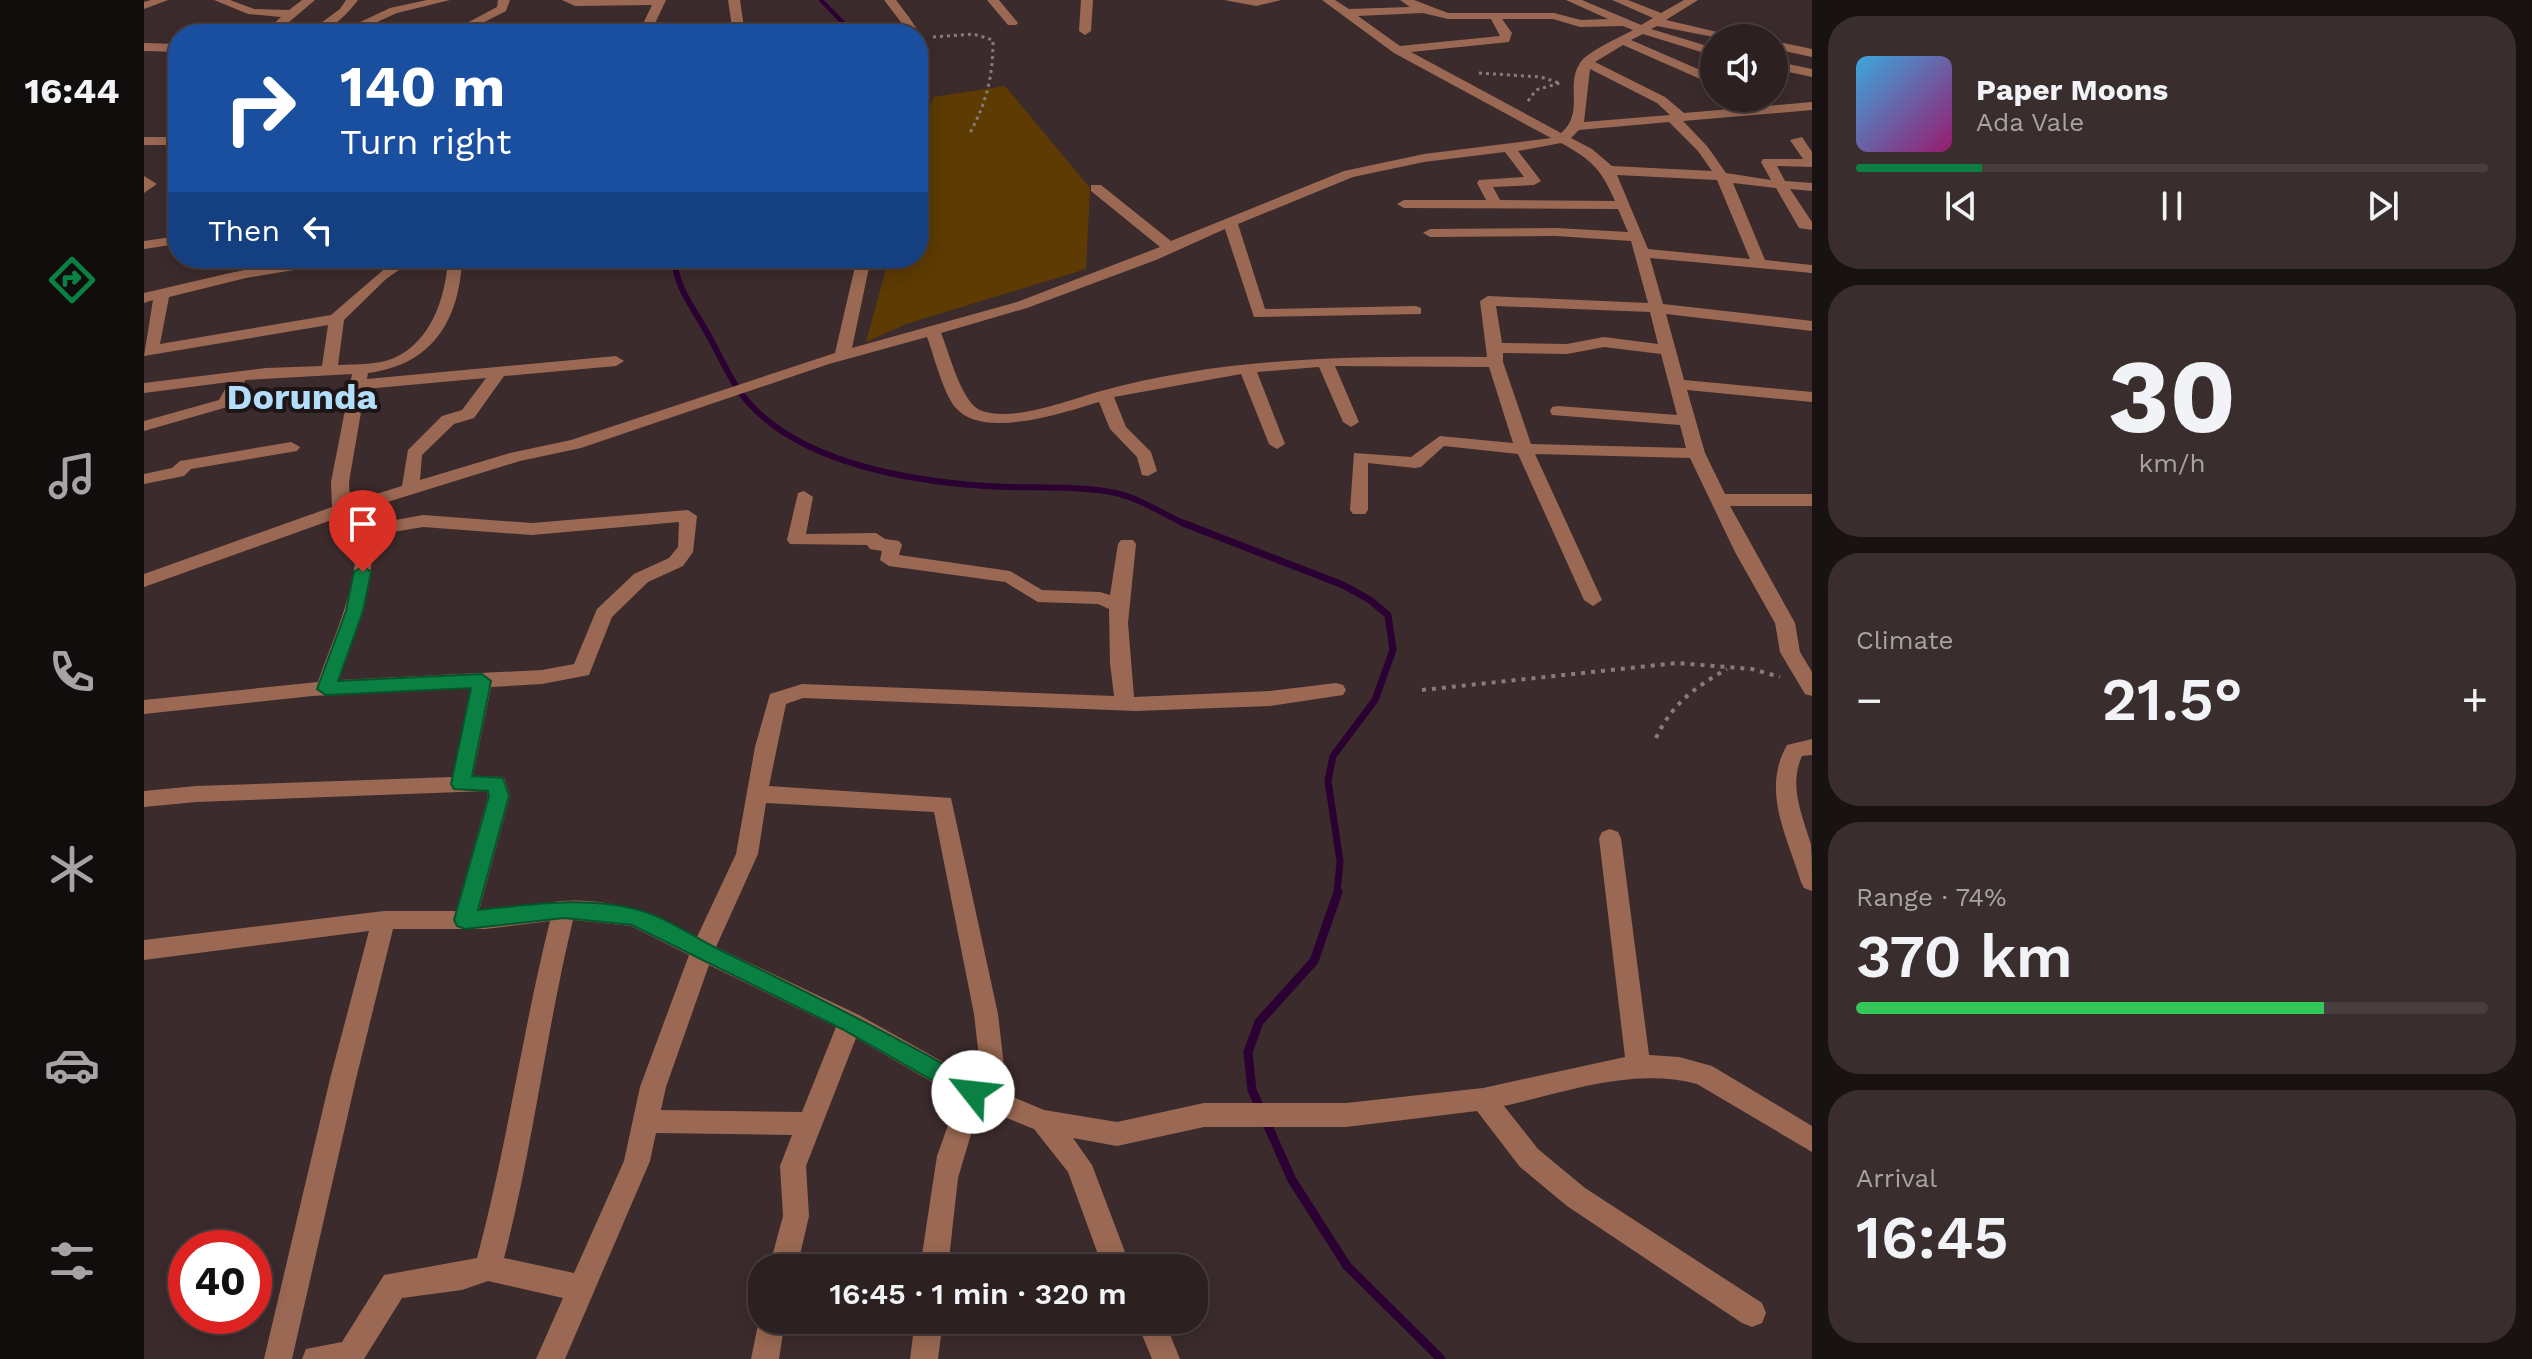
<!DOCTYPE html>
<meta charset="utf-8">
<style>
body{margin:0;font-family:"Work Sans",sans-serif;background:#392d2e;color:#f1f3f6;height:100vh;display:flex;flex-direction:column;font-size:30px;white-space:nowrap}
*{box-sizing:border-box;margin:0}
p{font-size:26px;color:#a7a3a5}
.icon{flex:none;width:44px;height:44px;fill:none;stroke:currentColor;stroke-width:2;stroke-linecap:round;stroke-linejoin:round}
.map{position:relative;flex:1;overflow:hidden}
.side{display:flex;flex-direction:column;gap:16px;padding:16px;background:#191212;width:720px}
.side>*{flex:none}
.top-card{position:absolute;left:24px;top:24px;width:760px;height:244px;border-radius:32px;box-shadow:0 4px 20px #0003,0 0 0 2px #483e3f;background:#1a4fa0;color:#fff;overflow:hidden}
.tools{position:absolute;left:1556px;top:24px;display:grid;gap:16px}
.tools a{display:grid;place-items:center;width:88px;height:88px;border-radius:50%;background:#2d2021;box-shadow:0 4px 20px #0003,0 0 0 2px #483e3f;font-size:40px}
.speed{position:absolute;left:24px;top:1230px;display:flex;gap:16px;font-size:40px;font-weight:700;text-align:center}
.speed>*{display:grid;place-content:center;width:104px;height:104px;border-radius:50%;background:#2d2021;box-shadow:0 4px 20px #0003,0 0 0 2px #483e3f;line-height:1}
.speed .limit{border:12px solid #d22;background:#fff;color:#111}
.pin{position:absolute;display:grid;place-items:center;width:68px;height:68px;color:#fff;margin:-82px -34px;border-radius:50% 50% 50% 0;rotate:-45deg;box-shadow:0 0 8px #0007}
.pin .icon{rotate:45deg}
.me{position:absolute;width:88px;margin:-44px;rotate:299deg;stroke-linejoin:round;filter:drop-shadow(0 0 6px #0008)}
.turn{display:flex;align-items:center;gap:28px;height:168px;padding:0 40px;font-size:36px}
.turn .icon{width:104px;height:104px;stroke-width:2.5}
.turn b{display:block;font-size:56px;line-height:68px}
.then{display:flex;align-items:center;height:76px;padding:0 40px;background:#0003;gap:16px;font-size:30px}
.big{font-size:60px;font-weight:600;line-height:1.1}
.side .widget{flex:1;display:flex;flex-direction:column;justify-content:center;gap:12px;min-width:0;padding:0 28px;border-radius:32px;background:#392d2e}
.side .dial{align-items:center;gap:0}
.dial b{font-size:104px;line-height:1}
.song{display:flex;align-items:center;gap:24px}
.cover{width:96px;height:96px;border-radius:12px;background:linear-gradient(135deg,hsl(200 70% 55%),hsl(320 70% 35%))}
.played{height:8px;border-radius:4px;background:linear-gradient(90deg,#0b8043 20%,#483e3f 20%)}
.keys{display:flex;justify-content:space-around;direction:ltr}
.heat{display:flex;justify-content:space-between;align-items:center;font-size:44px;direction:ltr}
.charge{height:12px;border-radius:6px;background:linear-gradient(90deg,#34c759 74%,#483e3f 0)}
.trip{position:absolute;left:604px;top:1254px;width:460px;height:80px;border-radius:32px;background:#2d2021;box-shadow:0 4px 20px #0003,0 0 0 2px #483e3f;font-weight:600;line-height:80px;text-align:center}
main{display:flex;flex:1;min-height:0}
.dock{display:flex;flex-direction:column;width:144px;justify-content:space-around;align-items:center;background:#120d0d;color:#a7a3a5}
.dock .icon{width:56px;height:56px}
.dock .on{color:#0b8043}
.dock b{font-size:36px;color:#f1f3f6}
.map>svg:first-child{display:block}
.green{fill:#5d3b02}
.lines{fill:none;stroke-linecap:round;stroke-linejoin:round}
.stream-far3{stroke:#2b0033;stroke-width:4}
.stream-far2{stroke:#2b0033;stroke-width:6}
.stream-far1{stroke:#2b0033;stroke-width:7}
.stream{stroke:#2b0033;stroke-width:9}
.path-far1{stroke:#8a7b7b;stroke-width:3;stroke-dasharray:3 4;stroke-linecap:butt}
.path{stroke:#8a7b7b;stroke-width:4;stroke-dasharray:4 6;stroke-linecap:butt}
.minor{fill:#9b6953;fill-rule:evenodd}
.route{fill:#0b8043;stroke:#07532c;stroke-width:2}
.labels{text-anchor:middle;stroke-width:8;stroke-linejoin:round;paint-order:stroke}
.district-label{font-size:36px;font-weight:bold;fill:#b3defb;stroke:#1e1616}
</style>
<main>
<nav class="dock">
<b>16:44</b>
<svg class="icon on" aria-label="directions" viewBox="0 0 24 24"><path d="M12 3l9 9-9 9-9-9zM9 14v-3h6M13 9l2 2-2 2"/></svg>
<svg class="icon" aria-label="music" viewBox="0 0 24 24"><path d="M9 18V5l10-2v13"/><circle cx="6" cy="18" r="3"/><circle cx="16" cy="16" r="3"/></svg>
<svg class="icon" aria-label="phone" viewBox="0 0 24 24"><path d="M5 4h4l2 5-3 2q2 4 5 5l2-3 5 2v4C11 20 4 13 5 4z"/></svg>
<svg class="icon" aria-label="climate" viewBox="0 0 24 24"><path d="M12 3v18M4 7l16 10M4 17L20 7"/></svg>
<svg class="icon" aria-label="car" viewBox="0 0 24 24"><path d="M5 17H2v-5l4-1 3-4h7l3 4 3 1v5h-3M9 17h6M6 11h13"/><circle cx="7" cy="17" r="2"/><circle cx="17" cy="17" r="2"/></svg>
<svg class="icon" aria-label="filters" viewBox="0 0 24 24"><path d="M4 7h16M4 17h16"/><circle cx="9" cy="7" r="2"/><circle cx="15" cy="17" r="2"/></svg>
</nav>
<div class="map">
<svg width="1668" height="1359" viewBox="0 0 1668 1359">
<rect width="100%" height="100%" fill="#3c2b2c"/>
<path class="green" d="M861,86L946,188L942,269L762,324L722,342L745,258H774V151L789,97Z"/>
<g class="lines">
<path class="stream-far3" d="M677,0L710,34"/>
<path class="stream-far2" d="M530,258C532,290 553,312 567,340C579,361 588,384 604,402C661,467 781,484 863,487C900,488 936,486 972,493C998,499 1020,515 1044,525"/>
<path class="stream-far1" d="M1039,523L1199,585L1226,600L1244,615L1249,650L1231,700L1189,756L1184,781L1196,861L1193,894"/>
<path class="stream" d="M1194,892L1170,961L1115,1022L1104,1052L1108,1090L1148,1180L1203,1266L1297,1359"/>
<g class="path-far1">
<path d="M789,37L829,34L849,40C849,76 843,101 826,133"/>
<path d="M1335,73L1397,77L1415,83"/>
<path d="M1384,101L1392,90L1416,83"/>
</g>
<g class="path">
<path d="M1278,690L1533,663L1608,669L1636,677"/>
<path d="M1512,738C1528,704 1551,687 1583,669"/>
</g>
<g class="minor">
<path d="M7,0H24L0,9V2Z"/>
<path d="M70,0H86L110,9L145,10L158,0H171L137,29L139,34H127L125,28L137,17L104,14Z"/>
<path d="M202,0H214C201,17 184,34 162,34L196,9Z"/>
<path d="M283,0H306L253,13L207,34H191L246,8Z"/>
<path d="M354,0H366L362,11L317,34H302L353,7Z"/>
<path d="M418,0H522L506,34H494L508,5L431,6Z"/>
<path d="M584,0H596L601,34H589Z"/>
<path d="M740,0H752C772,27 793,49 778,84L774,85V34H766Z"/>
<path d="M843,0H855L874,23L872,25H864Z"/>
<path d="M937,0H949L947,31L941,35L935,31Z"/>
<path d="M1080,0H1137L1112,6Z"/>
<path d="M1178,0H1191L1205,9L1266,7L1256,0H1270L1304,13H1410L1437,20L1464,19L1422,0H1438L1497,25L1509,18L1468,0H1484L1517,13L1540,0H1554L1522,20L1599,38H1575L1513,26L1507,29L1570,48V56L1499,34L1487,40L1570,76V85L1479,45L1451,62L1521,97L1540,113L1668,102V110L1539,121L1563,146L1582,173L1627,180L1617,162L1619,159H1659L1646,140L1658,137L1668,152V167L1633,166L1641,181L1668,183V191L1646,189L1668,222V230L1655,228L1632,188L1589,183L1621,260L1668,265V273L1506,258L1519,304L1668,321V331L1522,314L1540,380L1668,392V402L1543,390L1561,453L1581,494H1668V506H1586L1651,623L1656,652L1668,672V696L1661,694L1636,652L1631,623L1591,552L1546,458L1391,454L1458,600L1449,606L1440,600L1374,454L1300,446L1277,467L1271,468L1224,463V510L1221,514H1209L1206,510L1210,453L1267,457L1296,436L1369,443L1345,367L1191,366L1215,422L1207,427L1199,422L1175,367L1113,372L1141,444L1133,449L1125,444L1097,374L970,397L982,427L1007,452L1013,471L1004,476L998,475L993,457L966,429L955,402C921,412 838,441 811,407C799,392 790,356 783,337L685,364L437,448L376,461L224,508L229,524L279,515L388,523L544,510L553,516L549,552L539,566L504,582L468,617L445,675L398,684L347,687L329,776L360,777L366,796L335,911C362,910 389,904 416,901C465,897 511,913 553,937L592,854L611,747L626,694L658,684L970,696L966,663L965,609L954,604L894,602L861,582L745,566L736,560L738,551L726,549L723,545L646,544L643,540L654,493L660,491L669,497L662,534L732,533L741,539L755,541L758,545L755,555L866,571L898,590L956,592L966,595L974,544L977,540H989L992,544L984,623L990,697L1126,691L1192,683L1199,685L1202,690L1199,695L1126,706L992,711L659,698L642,704L625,786L807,798L854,1014L860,1066L857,1092L900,1110L973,1122L1060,1103H1202L1339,1088L1481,1057L1455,838L1458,832L1466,829L1474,832L1477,838L1505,1055L1535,1057L1568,1066L1668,1126V1152L1553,1084C1488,1067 1423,1092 1360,1106L1394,1149L1441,1188L1618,1303L1622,1313L1618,1323L1608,1327L1598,1323L1423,1206L1376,1167L1333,1111L1202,1127H1060L973,1146L929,1138L948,1165L987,1268H959L924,1172L890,1129L835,1107L814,1178L804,1268H776L793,1156L814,1097L712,1038L662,1166L665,1216L653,1268H625L639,1216L636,1166L648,1135L512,1133L506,1161L421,1359H392L419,1298L344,1281L318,1290L258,1298L220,1359H158L162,1349L198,1342L240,1275L333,1258C363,1147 378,1033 406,921L341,929H249L212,1079L148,1359H120L186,1079L225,931L0,960V940L240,911H312L344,796L343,791L52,802L0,807V791L52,786L308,777L327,688L168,696L0,714V700L174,682C192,629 224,569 207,513L0,587V574L188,507L187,482L208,374L101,380L100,388L87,406L0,431V421L75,400L85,382L0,393V383L122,368L178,366L184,325L0,356L9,300L0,303V293C67,278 135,258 204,258L197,262L102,278L25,297L16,344L187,315L245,265L223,261L221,258H272L242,279L200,320L194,365C212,364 234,365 250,358C288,341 302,296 304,258H318C316,320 288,365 224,373L223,379L472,356L480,361L472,366L360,376L330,418L310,424L278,455L276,480L366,453L427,440L691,353L713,258H727L708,348L873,302L1016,247L947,191V185H957L1027,241L1200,171L1280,154L1407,138L1250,53ZM1279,13L1304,19H1347L1356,36L1256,46L1214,16ZM1358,19H1409L1436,27L1479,26L1489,30C1477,37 1442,52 1436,63C1421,86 1441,112 1417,133L1267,52L1365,42L1368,33ZM1446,69L1513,103L1526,115L1440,122ZM1525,122L1554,151L1568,171L1468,166L1448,149L1427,138L1435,130ZM1417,143C1448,160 1457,169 1471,201L1356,200L1349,187L1390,185L1397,181L1374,151ZM1361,152L1380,177L1335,180L1333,183L1342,200H1260L1253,204L1260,208L1474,209L1484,232L1412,228L1286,229L1279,233L1286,237L1412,236L1487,241L1504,303L1344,296L1336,301L1343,357C1212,356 1084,356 957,391C925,400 870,422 838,411C818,405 805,352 797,333L883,308L1012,260L1081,229L1110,317L1277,314V308L1272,306L1121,309L1094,224L1209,177L1280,162ZM1473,175L1573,180L1606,259L1504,249ZM1352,306L1506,312L1514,344L1460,337L1423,344L1358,343ZM1460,347L1517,354L1533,415L1414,406L1408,407L1406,411L1408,415L1536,425L1542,448L1387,444L1359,362V353L1423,354ZM342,378L318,410L298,416L264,450L258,486L206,502L205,482L221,389ZM535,522L534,547L525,558L490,574L453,609L430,664L398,670L195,680L224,591L231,535L279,527L388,535ZM622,803L790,812L830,1014L836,1066L833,1081L715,1015L572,947L614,854ZM429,920L487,926L545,955L496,1087L480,1161L430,1273L360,1258C389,1147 402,1032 429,920ZM565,965L692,1027L658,1112L517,1110L522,1087Z"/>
<path d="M1630,41L1668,49V57L1630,49Z"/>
<path d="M0,43L34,44V52L0,51Z"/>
<path d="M1630,61L1668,69V77L1630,69Z"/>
<rect x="0" y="137" width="34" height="8"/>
<path d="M0,176L13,184L0,193Z"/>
<path d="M34,236V244L0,249V241Z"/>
<path d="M147,442L156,447L153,451L47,469L40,476L0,484V474L28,468L36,461Z"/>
<path d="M1668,739V755L1658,756C1644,787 1659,816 1667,845C1668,859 1668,877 1668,891L1660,888L1657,882C1643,836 1617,791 1643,745Z"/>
<path d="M617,1310L618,1320H641L635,1359H607Z"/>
<path d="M771,1320H799L794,1359H766Z"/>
<path d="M992,1320H1020L1036,1359H1008Z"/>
</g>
</g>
<path class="route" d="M219,566L227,572L219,611L194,681L338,674L347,681L328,776L359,778L365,796L334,910C386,905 440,896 491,909C523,917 549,937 578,951C666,993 752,1037 837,1085L841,1092L837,1099L829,1102L821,1099L698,1029L488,925L420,918L321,929L313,926L310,920L345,796L344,791L310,789L307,784L327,688L182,695L173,689L202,611L210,572Z"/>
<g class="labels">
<g class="district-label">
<text x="158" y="409">Dorunda</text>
</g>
</g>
</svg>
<div class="tools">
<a><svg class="icon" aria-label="sound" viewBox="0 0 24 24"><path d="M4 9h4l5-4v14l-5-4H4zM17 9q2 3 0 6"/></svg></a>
</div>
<div class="speed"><div class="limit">40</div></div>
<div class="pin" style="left:219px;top:572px;background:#d93025"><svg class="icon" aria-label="arrive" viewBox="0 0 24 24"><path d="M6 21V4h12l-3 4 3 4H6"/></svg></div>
<svg class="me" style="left:829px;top:1092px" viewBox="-20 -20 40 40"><circle r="19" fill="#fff"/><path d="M0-13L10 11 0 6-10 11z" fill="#0b8043"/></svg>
<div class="trip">16:45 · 1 min · 320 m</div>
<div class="top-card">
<div class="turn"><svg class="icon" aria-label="right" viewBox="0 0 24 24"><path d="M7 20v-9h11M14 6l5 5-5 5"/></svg><div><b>140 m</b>Turn right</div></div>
<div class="then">Then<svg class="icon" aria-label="left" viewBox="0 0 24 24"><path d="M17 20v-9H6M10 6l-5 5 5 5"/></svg></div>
</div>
</div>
<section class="side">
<div class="widget">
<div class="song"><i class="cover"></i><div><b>Paper Moons</b><p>Ada Vale</p></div></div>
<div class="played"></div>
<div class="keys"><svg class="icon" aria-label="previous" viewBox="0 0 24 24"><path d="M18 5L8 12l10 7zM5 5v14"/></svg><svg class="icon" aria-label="pause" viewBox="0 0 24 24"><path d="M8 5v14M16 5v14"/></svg><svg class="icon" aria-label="next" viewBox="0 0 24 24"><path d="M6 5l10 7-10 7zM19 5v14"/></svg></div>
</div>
<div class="widget dial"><b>30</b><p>km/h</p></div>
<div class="widget"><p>Climate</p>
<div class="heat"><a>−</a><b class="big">21.5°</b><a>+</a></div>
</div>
<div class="widget"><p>Range · 74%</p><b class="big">370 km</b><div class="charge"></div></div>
<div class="widget"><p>Arrival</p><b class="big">16:45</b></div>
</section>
</main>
